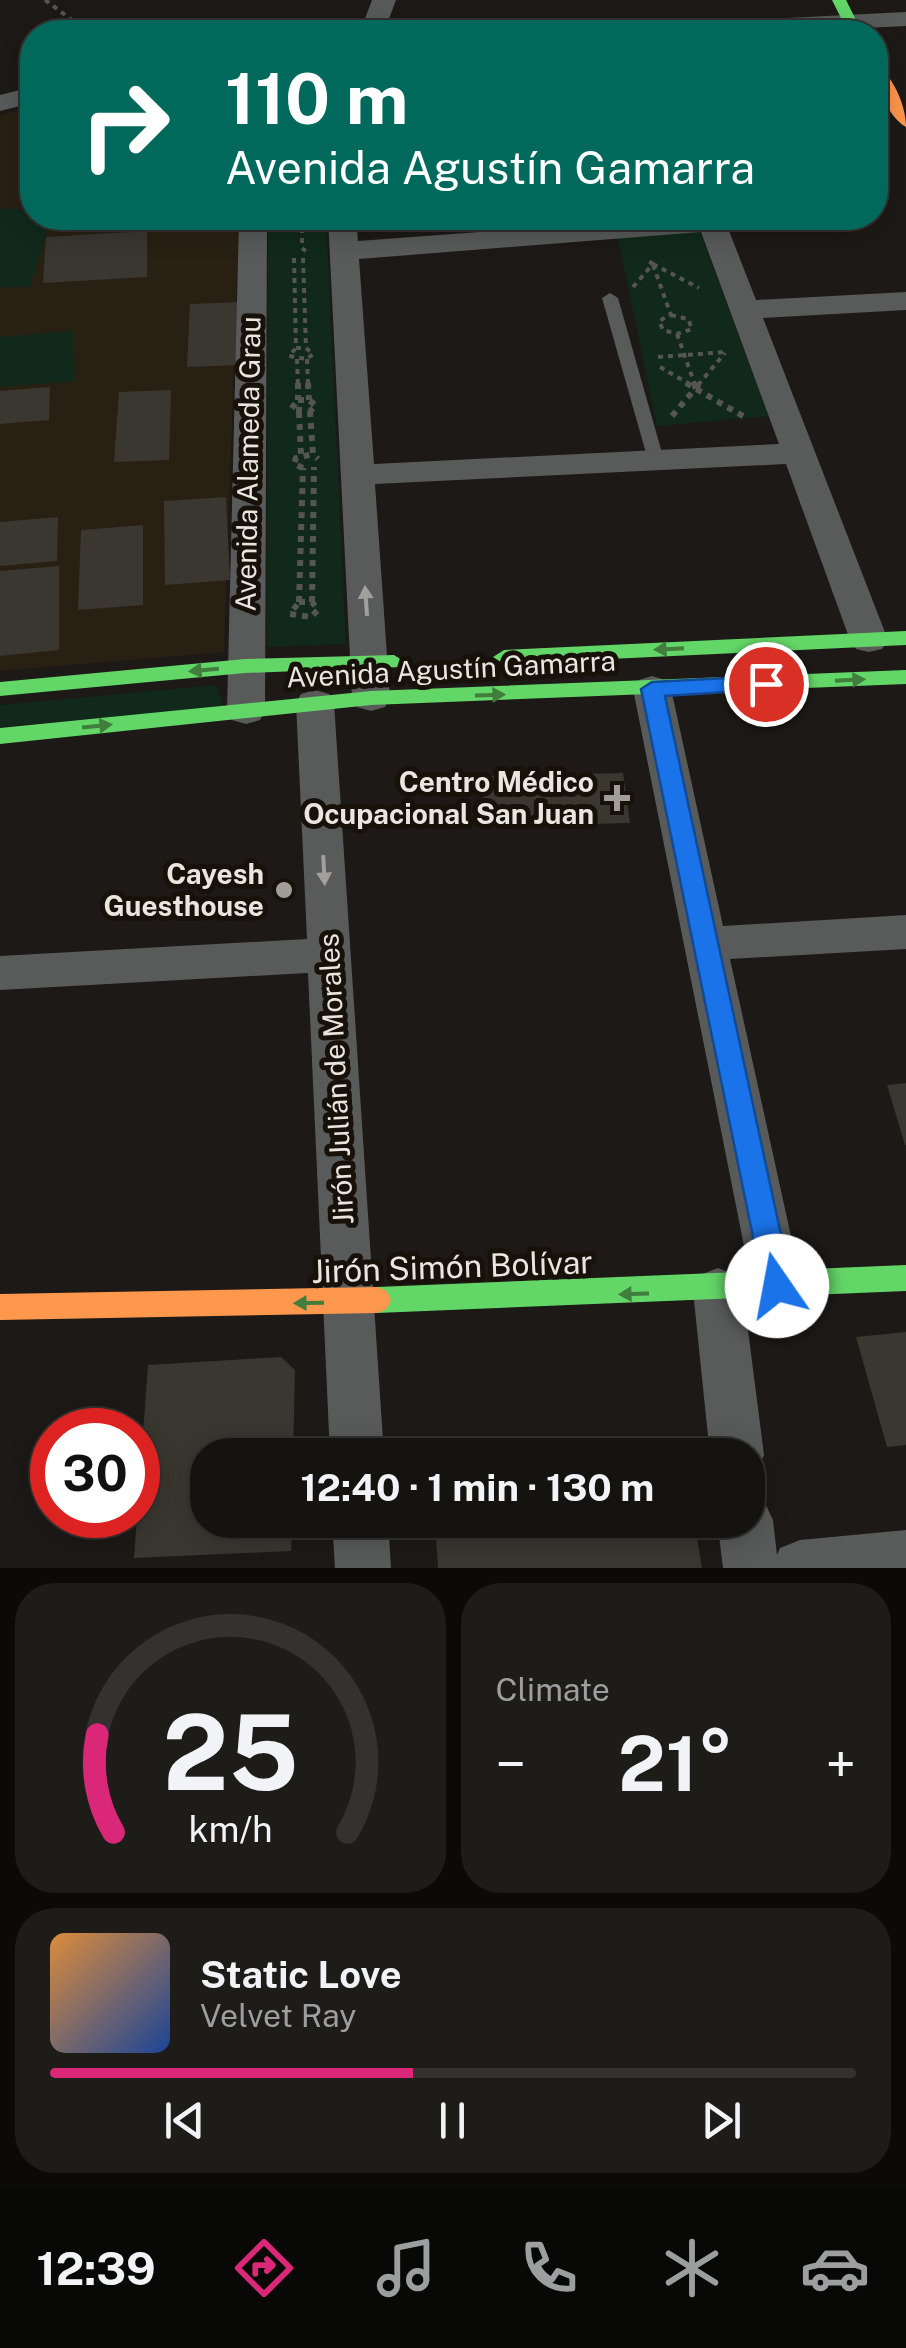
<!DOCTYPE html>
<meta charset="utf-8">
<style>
body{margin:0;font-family:"Public Sans",sans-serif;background:#1e1c19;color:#f1f3f6;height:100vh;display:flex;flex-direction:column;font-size:38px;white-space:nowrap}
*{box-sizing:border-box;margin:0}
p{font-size:32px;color:#9d9e9f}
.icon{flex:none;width:55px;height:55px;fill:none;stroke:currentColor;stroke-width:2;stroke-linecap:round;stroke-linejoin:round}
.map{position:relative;height:1568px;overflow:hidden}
.sheet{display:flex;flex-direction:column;gap:15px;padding:15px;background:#0c0a09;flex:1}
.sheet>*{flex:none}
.guide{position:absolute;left:20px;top:20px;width:868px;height:210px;border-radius:40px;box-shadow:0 5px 25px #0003,0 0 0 2px #343230;background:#00695c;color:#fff;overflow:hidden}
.speed{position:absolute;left:30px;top:1408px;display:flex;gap:20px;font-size:50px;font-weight:700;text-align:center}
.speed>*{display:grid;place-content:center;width:130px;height:130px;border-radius:50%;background:#151310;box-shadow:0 5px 25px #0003,0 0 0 2px #343230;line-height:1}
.speed .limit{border:15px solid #d22;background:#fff;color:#111}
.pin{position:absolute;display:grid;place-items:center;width:85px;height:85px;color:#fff;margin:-42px;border:5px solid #fff;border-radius:50%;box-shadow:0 2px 10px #0007}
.me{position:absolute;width:110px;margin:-55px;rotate:348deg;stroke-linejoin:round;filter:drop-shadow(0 0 8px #0008)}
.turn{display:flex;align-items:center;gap:35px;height:210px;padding:0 40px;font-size:45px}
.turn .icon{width:130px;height:130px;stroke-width:2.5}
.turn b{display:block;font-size:70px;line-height:85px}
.big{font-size:75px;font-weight:700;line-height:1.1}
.sheet .tile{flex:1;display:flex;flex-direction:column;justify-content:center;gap:15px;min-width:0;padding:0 35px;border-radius:40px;background:#1e1c19}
.sheet .dial{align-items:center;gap:0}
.dial svg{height:260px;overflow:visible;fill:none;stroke:#343230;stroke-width:7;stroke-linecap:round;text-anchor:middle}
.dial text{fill:#f1f3f6;stroke:none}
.song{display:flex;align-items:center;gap:30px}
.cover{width:120px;height:120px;border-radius:15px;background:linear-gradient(135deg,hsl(30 70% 55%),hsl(220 70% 35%))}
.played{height:10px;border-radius:5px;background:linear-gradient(90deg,#db2777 45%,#343230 45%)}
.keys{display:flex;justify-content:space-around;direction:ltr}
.heat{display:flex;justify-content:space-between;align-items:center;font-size:55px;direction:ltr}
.sheet .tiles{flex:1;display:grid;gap:15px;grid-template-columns:1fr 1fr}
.tile:last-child{grid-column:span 2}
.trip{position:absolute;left:190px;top:1438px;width:575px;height:100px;border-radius:40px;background:#151310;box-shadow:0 5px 25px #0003,0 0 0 2px #343230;font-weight:700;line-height:100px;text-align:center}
.tabs{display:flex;height:160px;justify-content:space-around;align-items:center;background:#080806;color:#9d9e9f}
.tabs .icon{width:70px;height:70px}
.tabs .selected{color:#db2777}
.tabs b{font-size:45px;color:#f1f3f6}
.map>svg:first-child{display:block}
.built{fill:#282013}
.green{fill:#10291a}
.building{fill:#3a3630}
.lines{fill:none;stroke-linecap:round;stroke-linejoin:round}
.path-far1{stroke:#555553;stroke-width:4;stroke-dasharray:5 5;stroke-linecap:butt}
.path{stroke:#555553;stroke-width:6;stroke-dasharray:6 6;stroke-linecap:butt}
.lane{fill:#595a5a;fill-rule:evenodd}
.street{fill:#595a5a;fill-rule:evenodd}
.fast{fill:#63d668;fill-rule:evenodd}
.slow{fill:#ff974d;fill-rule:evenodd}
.oneway{fill:#a1a09c}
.oneway2{fill:#417d3d}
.route{fill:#1a73e8;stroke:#114b97;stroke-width:2.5}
.poi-dot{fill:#a19e99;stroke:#171109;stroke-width:4}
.labels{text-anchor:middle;stroke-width:10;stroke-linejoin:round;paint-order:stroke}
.street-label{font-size:28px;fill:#e9e5df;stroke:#171109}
.poi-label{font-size:28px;font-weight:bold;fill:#e9e5df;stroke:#171109;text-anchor:end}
.near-street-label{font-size:32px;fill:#e9e5df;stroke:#171109}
</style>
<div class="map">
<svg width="906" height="1568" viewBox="0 0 906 1568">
<rect width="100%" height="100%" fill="#1c1916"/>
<path class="built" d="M32,106V218H239L224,652L0,671V116Z"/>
<g class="green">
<path d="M0,209H32V218H51L30,287H0Z"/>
<path d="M268,218H326L346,644L267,647Z"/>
<path d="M698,227L769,416L657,426L617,234Z"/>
<path d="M73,331L75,381L0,387V337Z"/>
<path d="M217,685L224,707L0,727V705Z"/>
</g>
<g class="building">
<path d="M147,231V277L43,283L46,237Z"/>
<path d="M242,302L241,365L187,367L190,304Z"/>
<path d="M50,387L49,420L0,424V391Z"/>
<path d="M171,390L169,460L114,462L119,392Z"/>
<path d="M226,497L230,580L165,585L164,501Z"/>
<path d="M58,517L57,561L0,566V522Z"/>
<path d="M143,525V605L78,610L81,530Z"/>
<path d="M59,566V650L0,656V571Z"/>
<path d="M623,773L630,823L485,827L482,776Z"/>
<path d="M906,1083V1145H905L887,1085Z"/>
<path d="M906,1332V1445L887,1447L856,1337Z"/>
<path d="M281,1357L295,1370L293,1455H208V1520H292L291,1551L134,1558L148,1365Z"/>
<path d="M435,1520H694L702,1568H438Z"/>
</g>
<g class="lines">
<g class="path-far1">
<path d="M45,0L88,32"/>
<path d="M302,218V248L307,252"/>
<path d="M294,258L296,348"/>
<path d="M303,258L306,348"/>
<path d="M653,264L699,288"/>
<path d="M653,265L671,315"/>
<path d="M633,287L653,264L647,260"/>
<path d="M671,315L688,319L692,329L677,334L663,330L659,321Z"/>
<path d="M677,334L695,385"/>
<path d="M296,348H306L313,354L307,359L289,356Z"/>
<path d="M658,357L725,352"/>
<path d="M297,359L298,385"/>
<path d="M307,359L308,385"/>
<path d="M660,367L691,385"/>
<path d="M698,385L725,353"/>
</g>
<g class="path">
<path d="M298,383V400"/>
<path d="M308,383L309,400"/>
<path d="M686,383L748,419"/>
<path d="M694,383L696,389"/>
<path d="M298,400H309L316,406L310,411L291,409Z"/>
<path d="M310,411L313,454L318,459"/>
<path d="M299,412L301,455"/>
<path d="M672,416L700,383"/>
<path d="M303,468L294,464L296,458L313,454"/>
<path d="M299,602L303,468"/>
<path d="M299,602H312L318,610L311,617L290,614Z"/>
<path d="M312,602L314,467"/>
</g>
<path class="lane" d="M610,293L618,298L664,460L662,464L656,465L648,460L602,298Z"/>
<g class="street">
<path d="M372,0H396L384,32H360Z"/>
<path d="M906,12V26L782,32H632L644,25Z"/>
<path d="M32,87V103L0,111V95Z"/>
<path d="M239,218H267L265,711L260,720L246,724L232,720L227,711Z"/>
<path d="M328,218H356L358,241L672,218H724L756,300L906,292V310L763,318L888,640L882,649L869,652L856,649L850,640L786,464L375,484L390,698L385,707L371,711L357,707L352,698ZM701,232L779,444L374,464L359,259Z"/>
<path d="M652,676L665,680L671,689L723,926L906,915V949L730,959L802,1286L795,1302L777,1309L759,1302L752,1286L633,689L639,680Z"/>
<path d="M315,690L329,694L334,703L384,1455H330L308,973L0,990V956L307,939L296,703L301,694Z"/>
<path d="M718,1268L736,1275L743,1291L764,1455L756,1473L748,1477V1455H710L693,1291L700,1275Z"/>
<path d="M748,1494L764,1501L773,1520L777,1555L780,1548L800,1540L906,1530V1568H723L717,1520H748Z"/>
<path d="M332,1520H388L391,1568H335Z"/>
</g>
<g class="fast">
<path d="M832,0H846L862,32H848Z"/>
<path d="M906,631V645L504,664L493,657L504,650Z"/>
<path d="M394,655L405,662L401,667L245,673L0,696V682L245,659Z"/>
<path d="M906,670V684L371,705L0,744V728L371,691Z"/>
<path d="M906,1265V1291L377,1313L367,1309L363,1300L367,1291L377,1287Z"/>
</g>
<g class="slow">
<path d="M875,64C893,75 906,106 906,127C888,117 875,85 875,64Z"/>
<path d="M377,1287L387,1291L391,1300L387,1309L377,1313L0,1320V1294Z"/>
</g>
</g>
<defs><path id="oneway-solid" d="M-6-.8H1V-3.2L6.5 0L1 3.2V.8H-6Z" transform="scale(2.5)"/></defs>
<g class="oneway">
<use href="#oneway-solid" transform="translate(366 601) rotate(-94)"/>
<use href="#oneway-solid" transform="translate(324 870) rotate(87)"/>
</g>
<g class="oneway2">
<use href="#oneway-solid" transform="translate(669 649) rotate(177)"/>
<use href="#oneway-solid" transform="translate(204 670) rotate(175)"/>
<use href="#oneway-solid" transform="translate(850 680) rotate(-3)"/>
<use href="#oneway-solid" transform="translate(490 695) rotate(-2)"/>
<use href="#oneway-solid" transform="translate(97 726) rotate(-6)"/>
<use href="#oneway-solid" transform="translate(634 1294) rotate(178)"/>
<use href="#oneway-solid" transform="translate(309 1303) rotate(179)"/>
</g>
<path class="route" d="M766,676L777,684L773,689L665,696L792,1286L787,1295L777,1299L767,1295L763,1286L641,689L652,682Z"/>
<g class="poi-dot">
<path d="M612 783h10v10h10v10h-10v10h-10v-10h-10v-10h10z"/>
<circle cx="284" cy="890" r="10"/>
</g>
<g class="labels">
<g class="street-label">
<text transform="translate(248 464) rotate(-89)" y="10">Avenida Alameda Grau</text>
<text transform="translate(451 669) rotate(-3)" y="10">Avenida Agustín Gamarra</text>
<text transform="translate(336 1079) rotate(-93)" y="10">Jirón Julián de Morales</text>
</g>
<g class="poi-label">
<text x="594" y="792">Centro Médico<tspan x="594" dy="32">Ocupacional San Juan</tspan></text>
<text x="264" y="884">Cayesh<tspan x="264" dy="32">Guesthouse</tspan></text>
</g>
<g class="near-street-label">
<text transform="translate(452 1267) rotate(-2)" y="11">Jirón Simón Bolívar</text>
</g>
</g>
</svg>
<div class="speed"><div class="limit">30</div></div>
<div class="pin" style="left:766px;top:684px;background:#d93025"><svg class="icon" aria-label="arrive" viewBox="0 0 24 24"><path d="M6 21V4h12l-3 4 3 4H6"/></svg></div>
<svg class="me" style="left:777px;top:1286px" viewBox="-20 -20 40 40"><circle r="19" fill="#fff"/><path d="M0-13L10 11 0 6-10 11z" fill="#1a73e8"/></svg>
<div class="trip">12:40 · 1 min · 130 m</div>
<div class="guide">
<div class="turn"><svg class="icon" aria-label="right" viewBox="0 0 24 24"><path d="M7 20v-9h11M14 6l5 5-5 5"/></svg><div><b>110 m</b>Avenida Agustín Gamarra</div></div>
</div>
</div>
<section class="sheet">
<div class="tiles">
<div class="tile dial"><svg viewBox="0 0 100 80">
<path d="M14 69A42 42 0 1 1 86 69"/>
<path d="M14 69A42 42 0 0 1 9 39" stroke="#db2777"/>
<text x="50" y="56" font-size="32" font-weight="700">25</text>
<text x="50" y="72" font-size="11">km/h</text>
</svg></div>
<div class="tile"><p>Climate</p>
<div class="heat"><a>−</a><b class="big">21°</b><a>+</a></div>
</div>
<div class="tile">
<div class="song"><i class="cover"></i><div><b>Static Love</b><p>Velvet Ray</p></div></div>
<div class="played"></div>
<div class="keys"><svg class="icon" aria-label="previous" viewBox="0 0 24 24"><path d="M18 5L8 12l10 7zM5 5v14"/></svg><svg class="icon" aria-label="pause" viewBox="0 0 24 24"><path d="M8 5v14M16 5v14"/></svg><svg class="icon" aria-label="next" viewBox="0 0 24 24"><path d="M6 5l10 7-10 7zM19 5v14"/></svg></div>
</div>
</div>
</section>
<nav class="tabs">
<b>12:39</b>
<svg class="icon selected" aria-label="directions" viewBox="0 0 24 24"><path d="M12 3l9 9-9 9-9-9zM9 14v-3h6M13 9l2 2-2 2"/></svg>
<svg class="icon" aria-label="music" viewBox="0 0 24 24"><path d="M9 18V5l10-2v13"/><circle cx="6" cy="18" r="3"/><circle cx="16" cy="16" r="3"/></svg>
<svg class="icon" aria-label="phone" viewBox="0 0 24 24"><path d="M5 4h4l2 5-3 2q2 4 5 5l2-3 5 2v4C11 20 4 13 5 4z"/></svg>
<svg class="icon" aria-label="climate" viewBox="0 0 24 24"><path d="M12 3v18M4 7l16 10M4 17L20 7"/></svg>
<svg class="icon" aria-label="car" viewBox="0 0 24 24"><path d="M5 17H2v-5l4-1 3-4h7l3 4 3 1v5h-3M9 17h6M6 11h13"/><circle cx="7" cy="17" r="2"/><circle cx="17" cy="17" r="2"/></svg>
</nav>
